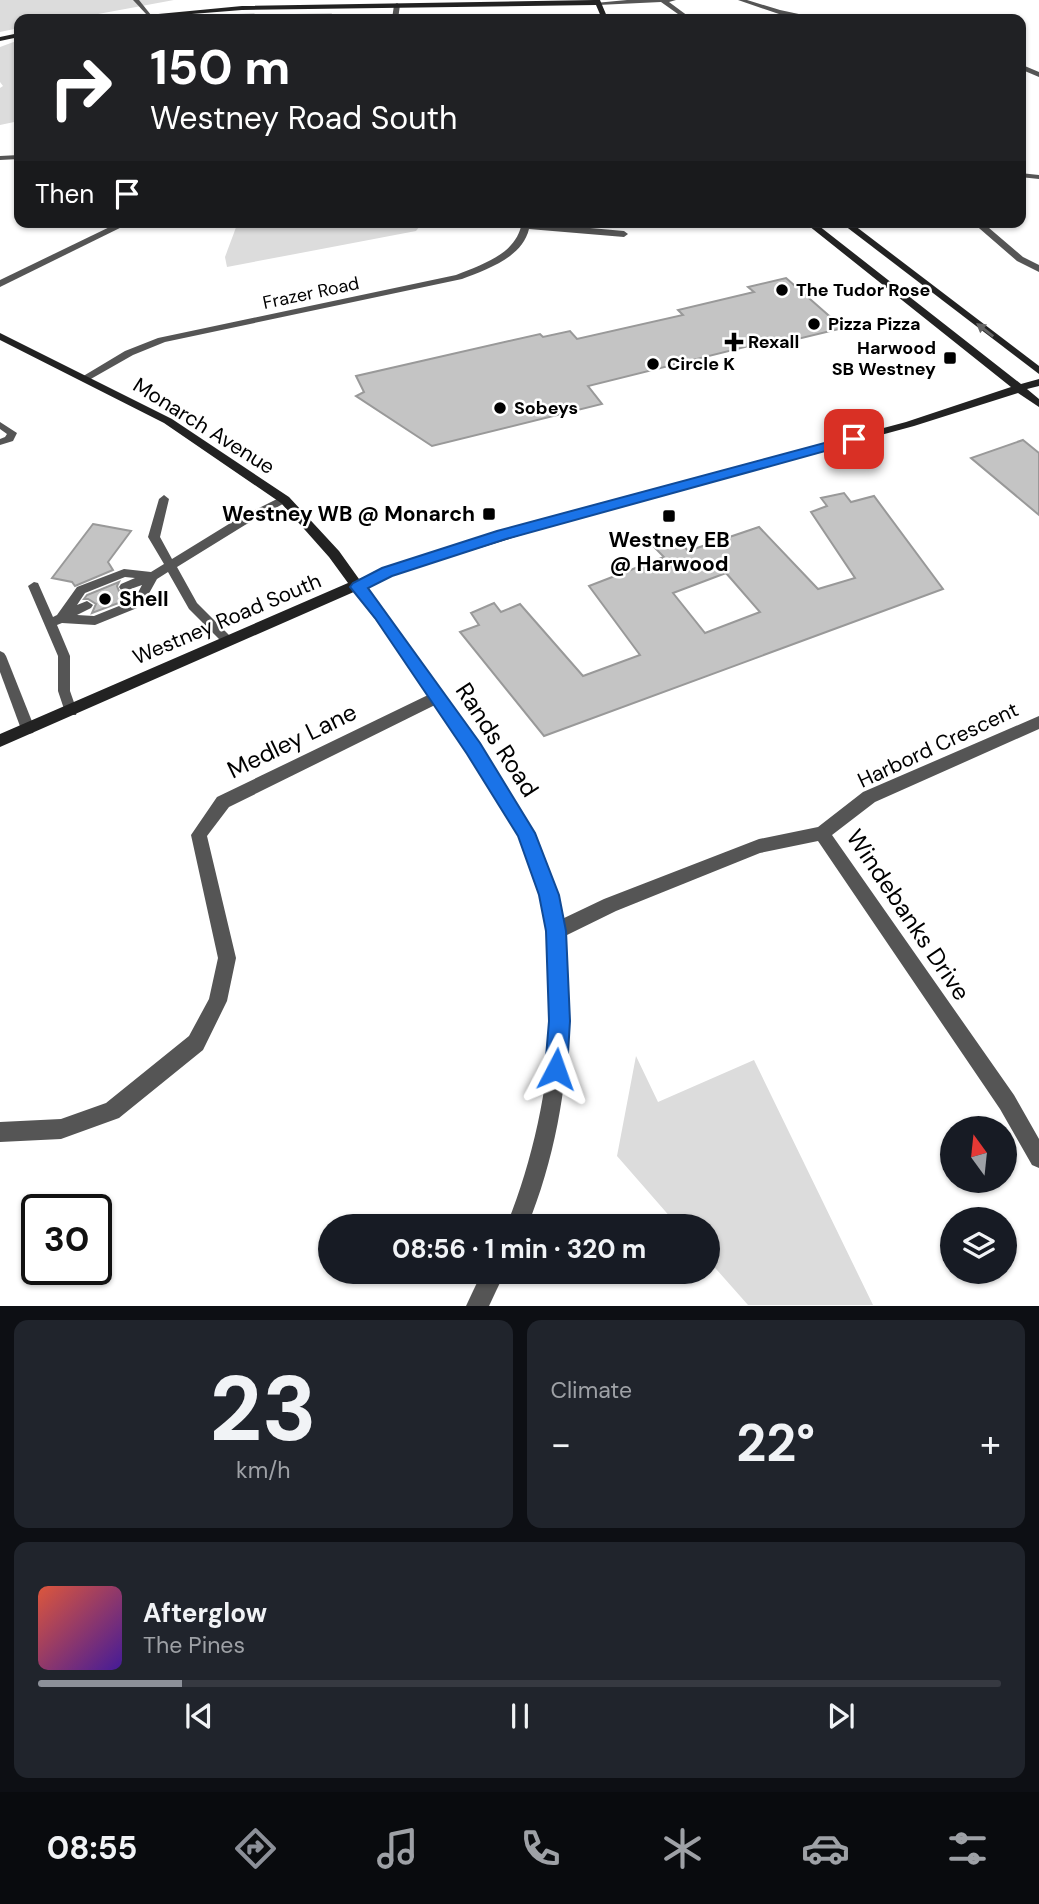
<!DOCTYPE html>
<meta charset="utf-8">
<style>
body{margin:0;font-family:"DM Sans",sans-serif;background:#20242c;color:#f1f3f6;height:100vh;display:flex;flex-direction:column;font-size:26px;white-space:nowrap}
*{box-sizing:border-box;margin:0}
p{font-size:23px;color:#9ea1a6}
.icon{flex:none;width:38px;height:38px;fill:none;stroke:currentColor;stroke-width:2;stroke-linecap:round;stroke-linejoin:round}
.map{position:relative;height:1306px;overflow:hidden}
.sheet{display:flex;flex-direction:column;gap:14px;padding:14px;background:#0d0f14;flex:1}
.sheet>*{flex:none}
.hud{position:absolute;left:14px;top:14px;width:1012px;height:214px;border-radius:14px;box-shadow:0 2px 5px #0004;background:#202124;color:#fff;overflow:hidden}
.needle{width:46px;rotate:345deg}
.tools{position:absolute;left:940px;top:1116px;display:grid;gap:14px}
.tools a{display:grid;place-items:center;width:77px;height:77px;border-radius:50%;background:#171b24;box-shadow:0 2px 5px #0004;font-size:35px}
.speed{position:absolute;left:21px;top:1194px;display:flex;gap:14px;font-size:35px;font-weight:700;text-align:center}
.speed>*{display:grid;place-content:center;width:91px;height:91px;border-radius:50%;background:#171b24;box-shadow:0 2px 5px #0004;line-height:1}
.speed .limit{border:4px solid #111;border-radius:10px;background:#fff;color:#111}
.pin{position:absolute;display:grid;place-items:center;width:60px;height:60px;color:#fff;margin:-30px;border-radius:14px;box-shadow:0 4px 10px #0006}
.me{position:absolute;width:77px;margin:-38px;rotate:4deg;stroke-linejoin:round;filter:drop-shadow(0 0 5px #0008)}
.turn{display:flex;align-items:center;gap:24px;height:147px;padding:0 21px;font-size:32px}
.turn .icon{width:91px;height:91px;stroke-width:2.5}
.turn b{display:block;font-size:49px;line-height:60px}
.then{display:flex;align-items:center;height:66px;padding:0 21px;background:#0003;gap:14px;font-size:26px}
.big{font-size:52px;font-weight:700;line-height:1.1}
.sheet .tile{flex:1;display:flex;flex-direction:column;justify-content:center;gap:10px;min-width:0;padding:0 24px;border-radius:14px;background:#20242c}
.sheet .dial{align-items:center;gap:0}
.dial b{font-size:91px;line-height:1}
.song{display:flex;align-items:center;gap:21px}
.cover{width:84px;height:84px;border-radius:10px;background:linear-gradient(135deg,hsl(10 70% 55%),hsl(260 70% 35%))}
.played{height:7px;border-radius:4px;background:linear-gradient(90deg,#8c9099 15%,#363941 15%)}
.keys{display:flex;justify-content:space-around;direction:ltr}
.heat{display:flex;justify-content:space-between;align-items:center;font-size:38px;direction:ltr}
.sheet .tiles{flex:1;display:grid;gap:14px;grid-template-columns:1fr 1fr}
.tile:last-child{grid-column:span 2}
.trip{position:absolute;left:318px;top:1214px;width:402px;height:70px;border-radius:35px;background:#171b24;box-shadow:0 2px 5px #0004;font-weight:700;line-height:70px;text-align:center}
.menu{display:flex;height:112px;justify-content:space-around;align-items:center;background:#090b0e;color:#9ea1a6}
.menu .icon{width:49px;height:49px}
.menu .selected{color:#8c9099}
.menu b{font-size:32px;color:#f1f3f6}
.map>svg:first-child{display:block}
.green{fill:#dcdcdc}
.building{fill:#c4c4c4;stroke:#999;stroke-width:2;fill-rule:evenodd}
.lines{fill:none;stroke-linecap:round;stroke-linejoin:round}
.lane{fill:#555;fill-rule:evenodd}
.street{fill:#555;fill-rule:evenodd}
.secondary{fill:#222;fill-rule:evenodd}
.oneway{fill:#646464}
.route{fill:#1a73e8;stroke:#114b97;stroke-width:2}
.poi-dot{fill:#000;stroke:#fff;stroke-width:2.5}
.labels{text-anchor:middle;stroke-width:5;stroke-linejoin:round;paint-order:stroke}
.far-poi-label{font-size:18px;font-weight:bold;fill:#000;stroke:#fff;text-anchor:start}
.far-street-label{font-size:18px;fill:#000;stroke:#fff}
.street-label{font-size:21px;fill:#000;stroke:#fff}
.poi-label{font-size:21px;font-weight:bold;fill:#000;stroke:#fff;text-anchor:end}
.near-street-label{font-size:24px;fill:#000;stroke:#fff}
</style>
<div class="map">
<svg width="1039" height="1306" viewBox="0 0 1039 1306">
<rect width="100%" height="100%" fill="#fff"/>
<g class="green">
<path d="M0,0H174L71,19H19V28L0,32Z"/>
<path d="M254,13L256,15L332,13L330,19H157Z"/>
<path d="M19,40V121L0,125V88L3,86L0,82V47Z"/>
<path d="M238,222H423L416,231L227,267L225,257Z"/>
<path d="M636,1056L658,1102L754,1060L873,1305H748L709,1261V1227H679L617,1156Z"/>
</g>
<g class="building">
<path d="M786,278L843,328L777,344L773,340L588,386L602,404L432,446L356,396L364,392L356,376L540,334L543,337L570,331L577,339L683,315L678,310L754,292L748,287Z"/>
<path d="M1023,440L1039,453V515L971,458Z"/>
<path d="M844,493L851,502L874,496L943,589L544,736L460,632L479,625L471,613L494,603L501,612L520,604L583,676L640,655L589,586L664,557L654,547L678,538L688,551L759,527L818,589L855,578L811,512L827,506L821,498ZM726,573L760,612L705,633L673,593Z"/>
<path d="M93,524L131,531L108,562L113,570L75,586L72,582L52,578Z"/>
<path d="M119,582L117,586L119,591L129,592L132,598L92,613L96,604L88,599H84L87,595Z"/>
</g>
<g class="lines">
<g class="lane">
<path d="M0,422L17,433L13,441L0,445V439L5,437L7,434L0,429Z"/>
<path d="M164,495L169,499L160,537L172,559L237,519L281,497L285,496L290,500L245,525L177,567L197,603L231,637L233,640L231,643H223L189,609L168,572L157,579L142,606L95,625L62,623L57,625L70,656V691L77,711L76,715H66L58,691V656L28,586L34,582L38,583L53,617L57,615L77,587L124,569L151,572L164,564L148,537L159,499ZM125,577L135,578L121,584L119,587L121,590L125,591L142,585L134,600L94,616L77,615L91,608L93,605L87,601L77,605L85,593Z"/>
<path d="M0,651L4,653L6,656L35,729L33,733L28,734L23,733L21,729L0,672Z"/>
</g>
<g class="street">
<path d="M133,0H139L151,15H147Z"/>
<path d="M627,0H676L669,2L692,19H685L661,2L598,5L595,3Z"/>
<path d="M738,0H747L780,10L822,19L779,14Z"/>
<path d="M397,3L400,5L398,19H392L394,5Z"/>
<path d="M1020,64L1039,72V77L1020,69Z"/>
<path d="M19,155V159L0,160V156Z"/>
<path d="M1020,173L1039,175V179L1020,177Z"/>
<path d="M120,222H132L0,287V280Z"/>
<path d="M522,222L624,231L628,234L624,237L529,229C522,258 487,269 462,279L165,342L133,355L89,380H81L80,378L125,351L158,338L456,275C483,264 517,254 522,222Z"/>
<path d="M972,222H982L1023,257L1039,265V272L1017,261Z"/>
<path d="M358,582L363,584C394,622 422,664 450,704C499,774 545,834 562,919L604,899L759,839L818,827L863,792L1039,716V729L875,802L832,835L1014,1095L1039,1139V1168L1032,1165L1000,1109L818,841L760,853L616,911L565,936C576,1032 564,1137 527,1227H506C553,1112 574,950 518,834C496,788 463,747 435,705L229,807L207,836L236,958L227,1001L203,1050L119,1118L61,1139L0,1142V1122L61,1119L106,1103L189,1036L209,999L218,958L191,835L217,797L428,695L387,635L353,590L351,587L353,584Z"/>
<path d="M482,1272H505L489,1306H466Z"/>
</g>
<g class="secondary">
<path d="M594,0H600L608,19H602L596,5L242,10L129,19H106L242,6Z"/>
<path d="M19,33V37L0,41V37Z"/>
<path d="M804,222H814L1021,384L1039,379V386L1027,389L1039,399V407L1018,393L914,426L587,515L392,575L364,587L363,590L356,591L0,747V734L348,583L329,557L281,503L164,423L0,340V333L172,419L289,497L339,551L359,579L382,569L580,509L906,422L1011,387Z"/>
<path d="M840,222H850L1039,366V374Z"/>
</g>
</g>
<defs><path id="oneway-solid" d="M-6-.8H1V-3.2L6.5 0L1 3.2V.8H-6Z" transform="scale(1.75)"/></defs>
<use class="oneway" href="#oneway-solid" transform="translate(985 330) rotate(-142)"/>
<path class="route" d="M854,435L860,439L858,442L506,539L392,576L368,588L480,743L535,833L559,895L566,931L570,1021L567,1069L564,1077L556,1080L548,1077L545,1069L549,1021L546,931L539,895L518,836L467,754L375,618L350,587L353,583L382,568L497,531Z"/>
<g class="poi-dot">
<circle cx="782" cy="290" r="7"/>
<circle cx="814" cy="324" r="7"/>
<path d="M730.5 331.5h7v7h7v7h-7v7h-7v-7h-7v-7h7z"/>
<rect x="943" y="351" width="14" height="14" rx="3.5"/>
<circle cx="653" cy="364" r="7"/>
<circle cx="500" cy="408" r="7"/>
<rect x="482" y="507" width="14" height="14" rx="3.5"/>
<rect x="662" y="509" width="14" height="14" rx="3.5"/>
<circle cx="105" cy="599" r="7"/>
</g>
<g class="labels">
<g class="far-poi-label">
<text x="796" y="296">The Tudor Rose</text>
<text x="828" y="330">Pizza Pizza</text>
<text x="748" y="348">Rexall</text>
<text x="936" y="354" text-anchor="end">Harwood<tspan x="936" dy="21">SB Westney</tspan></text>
<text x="667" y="370">Circle K</text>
<text x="514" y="414">Sobeys</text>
</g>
<g class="far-street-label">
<text transform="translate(311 293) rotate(-12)" y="6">Frazer Road</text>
</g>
<g class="street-label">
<text transform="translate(204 426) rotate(32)" y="7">Monarch Avenue</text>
<text transform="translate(227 619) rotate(-23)" y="7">Westney Road South</text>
<text transform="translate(938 745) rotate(-25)" y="7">Harbord Crescent</text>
</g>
<g class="poi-label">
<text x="475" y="521">Westney WB @ Monarch</text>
<text x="669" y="547" text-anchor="middle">Westney EB<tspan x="669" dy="24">@ Harwood</tspan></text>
<text x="119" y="606" text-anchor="start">Shell</text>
</g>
<g class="near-street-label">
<text transform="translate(497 740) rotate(57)" y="8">Rands Road</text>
<text transform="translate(292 741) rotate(-26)" y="8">Medley Lane</text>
<text transform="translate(908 915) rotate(56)" y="8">Windebanks Drive</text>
</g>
</g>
</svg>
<div class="tools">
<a><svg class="needle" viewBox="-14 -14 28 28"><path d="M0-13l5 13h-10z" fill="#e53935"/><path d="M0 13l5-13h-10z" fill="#9ea1a6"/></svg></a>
<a><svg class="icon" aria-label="layers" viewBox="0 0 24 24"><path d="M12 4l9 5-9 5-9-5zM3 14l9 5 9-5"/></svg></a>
</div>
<div class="speed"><div class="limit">30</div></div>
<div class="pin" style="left:854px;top:439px;background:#d93025"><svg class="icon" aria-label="arrive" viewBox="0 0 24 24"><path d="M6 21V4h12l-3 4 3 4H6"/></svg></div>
<svg class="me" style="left:556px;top:1069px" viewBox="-20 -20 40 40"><path d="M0-17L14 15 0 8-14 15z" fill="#1a73e8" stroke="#fff" stroke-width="4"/></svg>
<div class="trip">08:56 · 1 min · 320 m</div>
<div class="hud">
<div class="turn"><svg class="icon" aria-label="right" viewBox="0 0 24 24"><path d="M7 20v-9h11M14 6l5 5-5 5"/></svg><div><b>150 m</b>Westney Road South</div></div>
<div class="then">Then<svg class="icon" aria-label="arrive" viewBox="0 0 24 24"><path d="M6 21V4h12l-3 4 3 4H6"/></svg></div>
</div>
</div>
<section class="sheet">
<div class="tiles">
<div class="tile dial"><b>23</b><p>km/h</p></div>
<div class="tile"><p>Climate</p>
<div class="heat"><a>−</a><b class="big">22°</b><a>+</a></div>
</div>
<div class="tile">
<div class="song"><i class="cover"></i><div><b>Afterglow</b><p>The Pines</p></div></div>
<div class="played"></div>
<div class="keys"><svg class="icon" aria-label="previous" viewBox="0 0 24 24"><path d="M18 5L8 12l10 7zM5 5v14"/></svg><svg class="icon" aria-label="pause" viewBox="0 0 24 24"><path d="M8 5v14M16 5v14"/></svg><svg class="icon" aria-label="next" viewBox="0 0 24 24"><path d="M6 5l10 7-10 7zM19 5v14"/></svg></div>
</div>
</div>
</section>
<nav class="menu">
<b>08:55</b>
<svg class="icon selected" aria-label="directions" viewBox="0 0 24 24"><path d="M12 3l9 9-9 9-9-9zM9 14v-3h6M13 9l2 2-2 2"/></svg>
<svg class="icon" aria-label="music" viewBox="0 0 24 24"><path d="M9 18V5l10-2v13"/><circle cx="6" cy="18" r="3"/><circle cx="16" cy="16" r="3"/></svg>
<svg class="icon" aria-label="phone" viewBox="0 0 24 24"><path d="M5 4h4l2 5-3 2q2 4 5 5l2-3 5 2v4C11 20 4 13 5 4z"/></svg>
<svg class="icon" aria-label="climate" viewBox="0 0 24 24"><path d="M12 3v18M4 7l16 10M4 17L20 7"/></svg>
<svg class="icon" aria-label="car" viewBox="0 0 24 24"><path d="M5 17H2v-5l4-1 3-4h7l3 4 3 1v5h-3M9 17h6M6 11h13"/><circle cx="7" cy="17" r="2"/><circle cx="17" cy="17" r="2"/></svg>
<svg class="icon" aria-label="filters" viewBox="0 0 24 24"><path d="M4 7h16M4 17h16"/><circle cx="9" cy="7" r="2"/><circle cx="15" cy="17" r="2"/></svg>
</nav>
